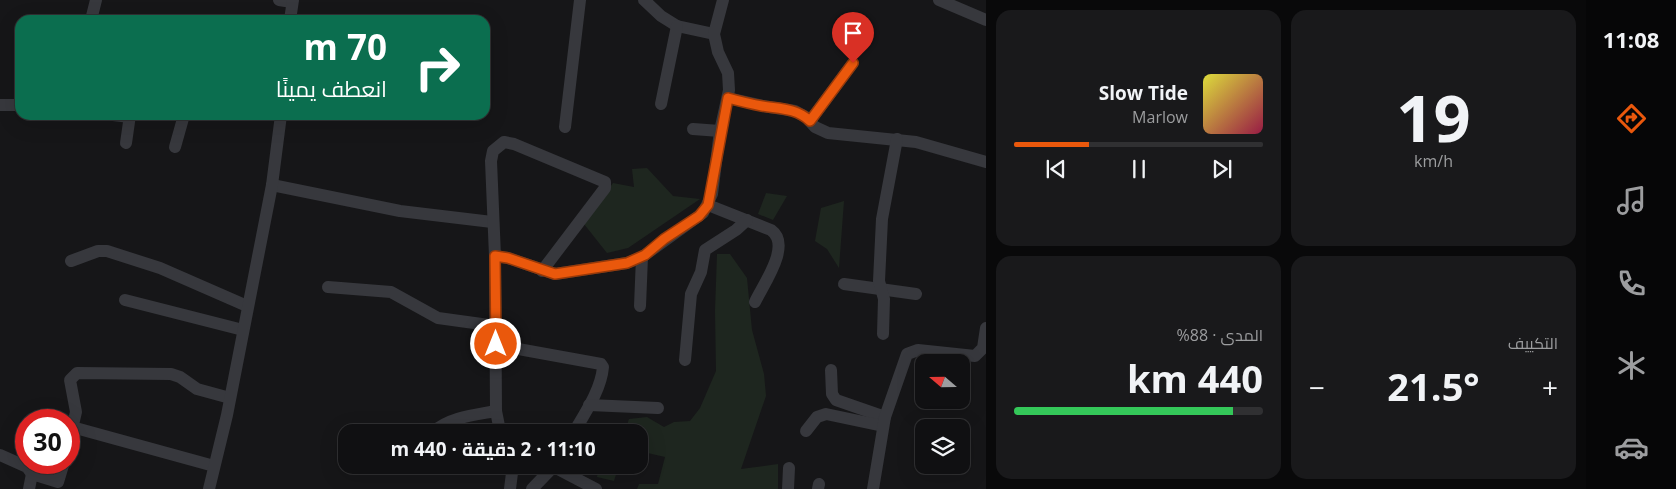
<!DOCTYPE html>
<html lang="ar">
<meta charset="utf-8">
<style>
body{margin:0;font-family:"Open Sans",Cairo,sans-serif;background:#19191b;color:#f1f3f6;direction:rtl;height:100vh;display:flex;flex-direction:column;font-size:19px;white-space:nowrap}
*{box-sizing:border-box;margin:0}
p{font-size:16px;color:#9c9d9f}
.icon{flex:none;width:28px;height:28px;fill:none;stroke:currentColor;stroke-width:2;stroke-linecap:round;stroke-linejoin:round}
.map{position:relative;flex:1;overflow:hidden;direction:ltr}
.side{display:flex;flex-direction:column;gap:10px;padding:10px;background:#09090a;width:600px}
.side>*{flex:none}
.banner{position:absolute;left:15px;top:15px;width:475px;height:105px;border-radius:15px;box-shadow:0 5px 20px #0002,0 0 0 1px #303032;direction:rtl;background:#0b6e4f;color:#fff;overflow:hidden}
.needle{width:32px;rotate:290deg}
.fabs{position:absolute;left:915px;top:354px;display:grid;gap:10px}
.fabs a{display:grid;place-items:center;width:55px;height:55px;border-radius:10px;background:#101012;box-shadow:0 5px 20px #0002,0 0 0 1px #303032;font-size:25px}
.speed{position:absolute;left:15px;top:409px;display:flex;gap:10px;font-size:25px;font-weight:700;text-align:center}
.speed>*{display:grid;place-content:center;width:65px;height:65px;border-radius:50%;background:#101012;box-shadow:0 5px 20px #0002,0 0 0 1px #303032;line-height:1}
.speed .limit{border:8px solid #d22;background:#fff;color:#111}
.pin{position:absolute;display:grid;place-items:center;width:42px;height:42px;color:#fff;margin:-51px -21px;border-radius:50% 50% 50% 0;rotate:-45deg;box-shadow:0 0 5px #0007}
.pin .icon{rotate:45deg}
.me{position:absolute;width:55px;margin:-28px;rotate:0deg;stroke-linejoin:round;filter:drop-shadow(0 0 4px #0008)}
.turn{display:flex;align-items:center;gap:18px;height:105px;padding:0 20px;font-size:22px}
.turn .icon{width:65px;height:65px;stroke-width:2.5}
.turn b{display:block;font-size:35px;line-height:42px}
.big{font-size:38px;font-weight:700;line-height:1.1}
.side .tile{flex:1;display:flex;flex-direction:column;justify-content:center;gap:8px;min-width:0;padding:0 18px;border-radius:15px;background:#19191b}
.side .dial{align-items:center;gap:0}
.dial b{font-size:65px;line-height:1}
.song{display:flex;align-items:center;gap:15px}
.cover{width:60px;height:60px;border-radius:8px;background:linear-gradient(135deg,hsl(60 70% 55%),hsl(340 70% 35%))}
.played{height:5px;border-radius:2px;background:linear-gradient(90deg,#ea580c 30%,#303032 30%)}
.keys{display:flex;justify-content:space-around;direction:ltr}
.heat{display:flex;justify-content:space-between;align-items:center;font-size:28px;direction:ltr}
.charge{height:8px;border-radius:4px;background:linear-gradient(90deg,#34c759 88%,#303032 0)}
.side .tiles{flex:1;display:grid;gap:10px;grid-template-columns:repeat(2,1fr)}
.trip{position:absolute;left:338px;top:424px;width:310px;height:50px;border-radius:15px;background:#101012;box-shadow:0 5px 20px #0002,0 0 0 1px #303032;font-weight:700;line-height:50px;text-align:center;direction:rtl}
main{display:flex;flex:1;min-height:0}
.dock{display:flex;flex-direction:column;width:90px;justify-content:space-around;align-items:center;background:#060607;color:#9c9d9f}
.dock .icon{width:35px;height:35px}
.dock .on{color:#ea580c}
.dock b{font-size:22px;color:#f1f3f6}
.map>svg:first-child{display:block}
.green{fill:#1e261f}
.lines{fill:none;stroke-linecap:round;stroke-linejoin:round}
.minor{stroke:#37383d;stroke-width:12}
.route-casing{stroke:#983908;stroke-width:12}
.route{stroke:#ea580c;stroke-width:9}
</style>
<main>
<nav class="dock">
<b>11:08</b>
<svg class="icon on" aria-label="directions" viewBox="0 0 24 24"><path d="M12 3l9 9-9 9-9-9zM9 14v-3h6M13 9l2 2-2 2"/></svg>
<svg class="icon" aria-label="music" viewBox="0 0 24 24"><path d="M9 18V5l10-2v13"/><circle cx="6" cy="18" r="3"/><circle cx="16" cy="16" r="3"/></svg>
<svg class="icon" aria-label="phone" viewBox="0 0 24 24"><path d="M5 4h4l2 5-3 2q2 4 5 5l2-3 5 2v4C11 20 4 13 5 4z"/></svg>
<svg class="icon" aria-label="climate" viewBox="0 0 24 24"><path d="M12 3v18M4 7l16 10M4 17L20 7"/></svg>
<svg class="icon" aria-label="car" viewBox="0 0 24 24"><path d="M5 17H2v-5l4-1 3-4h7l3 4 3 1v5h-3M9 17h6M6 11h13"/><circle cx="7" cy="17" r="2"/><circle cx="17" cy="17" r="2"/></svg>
</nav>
<section class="side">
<div class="tiles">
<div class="tile dial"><b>19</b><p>km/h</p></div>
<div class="tile">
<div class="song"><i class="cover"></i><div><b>Slow Tide</b><p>Marlow</p></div></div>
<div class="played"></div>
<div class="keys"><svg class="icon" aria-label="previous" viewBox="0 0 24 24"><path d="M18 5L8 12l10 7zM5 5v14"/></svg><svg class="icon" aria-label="pause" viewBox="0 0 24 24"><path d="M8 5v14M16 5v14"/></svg><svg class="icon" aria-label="next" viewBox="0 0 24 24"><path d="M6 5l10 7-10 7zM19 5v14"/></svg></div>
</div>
<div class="tile"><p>التكييف</p>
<div class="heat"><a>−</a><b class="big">21.5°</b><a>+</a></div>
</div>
<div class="tile"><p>المدى · 88%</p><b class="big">440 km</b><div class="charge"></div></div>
</div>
</section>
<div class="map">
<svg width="986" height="489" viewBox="0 0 986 489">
<rect width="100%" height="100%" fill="#161618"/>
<g class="green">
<path d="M647,168L673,196L700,199L628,248L607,253L584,224L613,183L634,187L632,169Z"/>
<path d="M766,193L787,196L773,220L758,214Z"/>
<path d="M844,201L839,268L827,249L815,241L821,208Z"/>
<path d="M717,254H730L747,278L752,330L764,374L766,396L741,469L778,464V489H637L639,484H658L665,457L639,451V432H616L626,428L629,419L647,417L664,427L674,422L690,421L700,408L716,371L715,311Z"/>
<path d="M619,465L614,481L597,477L599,466Z"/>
</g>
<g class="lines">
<g class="minor">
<path d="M279,0L292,2"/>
<path d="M644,0L661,16L677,26L714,34"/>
<path d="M939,0L986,20"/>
<path d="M91,20L96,0"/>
<path d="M290,20L293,0"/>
<path d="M728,98L763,106L795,111L806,117L815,127L828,133L916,142L986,162"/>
<path d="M661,104L677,26"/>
<path d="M0,105H20"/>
<path d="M113,115L130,117"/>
<path d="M810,121L853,63"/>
<path d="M565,127L580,0"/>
<path d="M693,129L720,131"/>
<path d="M126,143L130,115"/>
<path d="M175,147L184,115"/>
<path d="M272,185L400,211L492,222"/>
<path d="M708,205L771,230C792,245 764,283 755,302"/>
<path d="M495,256L508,258L555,274L627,263L642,257L703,213L712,194L720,131L729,90L728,73L718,52L714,34L723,0"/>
<path d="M71,261L98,251H107L160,268L247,306"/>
<path d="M844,284L916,294"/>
<path d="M328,287L391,292L438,318L496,326"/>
<path d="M125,300L243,330"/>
<path d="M640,306L642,257"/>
<path d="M883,334L884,299L879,281L882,219L897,139"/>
<path d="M496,345L601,364L603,367C601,390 585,413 574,432"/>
<path d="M685,360L691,294L701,272L705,250L736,230L747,220"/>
<path d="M831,370L832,394L836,400L885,417"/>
<path d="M589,405L658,408"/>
<path d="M72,427L214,466"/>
<path d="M806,431L817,417L826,414L883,426"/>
<path d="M433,432C450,417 474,415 496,411"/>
<path d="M505,432L499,426L496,411L495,256L491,161L493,151L504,142L514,144L605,182V188L542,271"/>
<path d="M69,442L76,412L70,380L77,373L171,374L180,377L197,389L230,398"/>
<path d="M0,455L27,467L32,474"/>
<path d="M554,467L596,489"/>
<path d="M29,489L32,474L58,482L64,462"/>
<path d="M209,489L227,415L272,185L281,115"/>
<path d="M510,489L513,465"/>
<path d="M532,489L555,465"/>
<path d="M788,489L789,468"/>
<path d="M818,489L819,484"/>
<path d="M873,489L885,417L907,354L918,350L975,356L983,348L986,328"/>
</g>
</g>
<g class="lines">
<g class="route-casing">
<path id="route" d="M496,344L495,256L508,258L555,274L627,263L645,255L664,239L699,216L708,205L728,98C739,101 751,104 762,106C780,109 796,108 810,121L853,63"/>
</g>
<use href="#route" class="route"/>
</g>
</svg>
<div class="fabs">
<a><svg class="needle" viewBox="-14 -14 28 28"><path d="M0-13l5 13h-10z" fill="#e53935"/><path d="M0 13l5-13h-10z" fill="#9c9d9f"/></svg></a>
<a><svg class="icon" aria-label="layers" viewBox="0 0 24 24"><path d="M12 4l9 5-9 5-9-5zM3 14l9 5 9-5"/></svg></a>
</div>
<div class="speed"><div class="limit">30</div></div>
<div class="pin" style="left:853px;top:63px;background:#d93025"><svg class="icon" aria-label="arrive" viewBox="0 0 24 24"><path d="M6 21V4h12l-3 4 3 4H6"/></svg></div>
<svg class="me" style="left:496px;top:344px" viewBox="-20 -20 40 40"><circle r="17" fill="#ea580c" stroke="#fff" stroke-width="3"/><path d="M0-11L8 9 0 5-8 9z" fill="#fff"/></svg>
<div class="trip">11:10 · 2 دقيقة · 440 m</div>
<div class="banner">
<div class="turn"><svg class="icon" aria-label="right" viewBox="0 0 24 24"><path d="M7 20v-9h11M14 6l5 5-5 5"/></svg><div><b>70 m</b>انعطف يمينًا</div></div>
</div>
</div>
</main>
